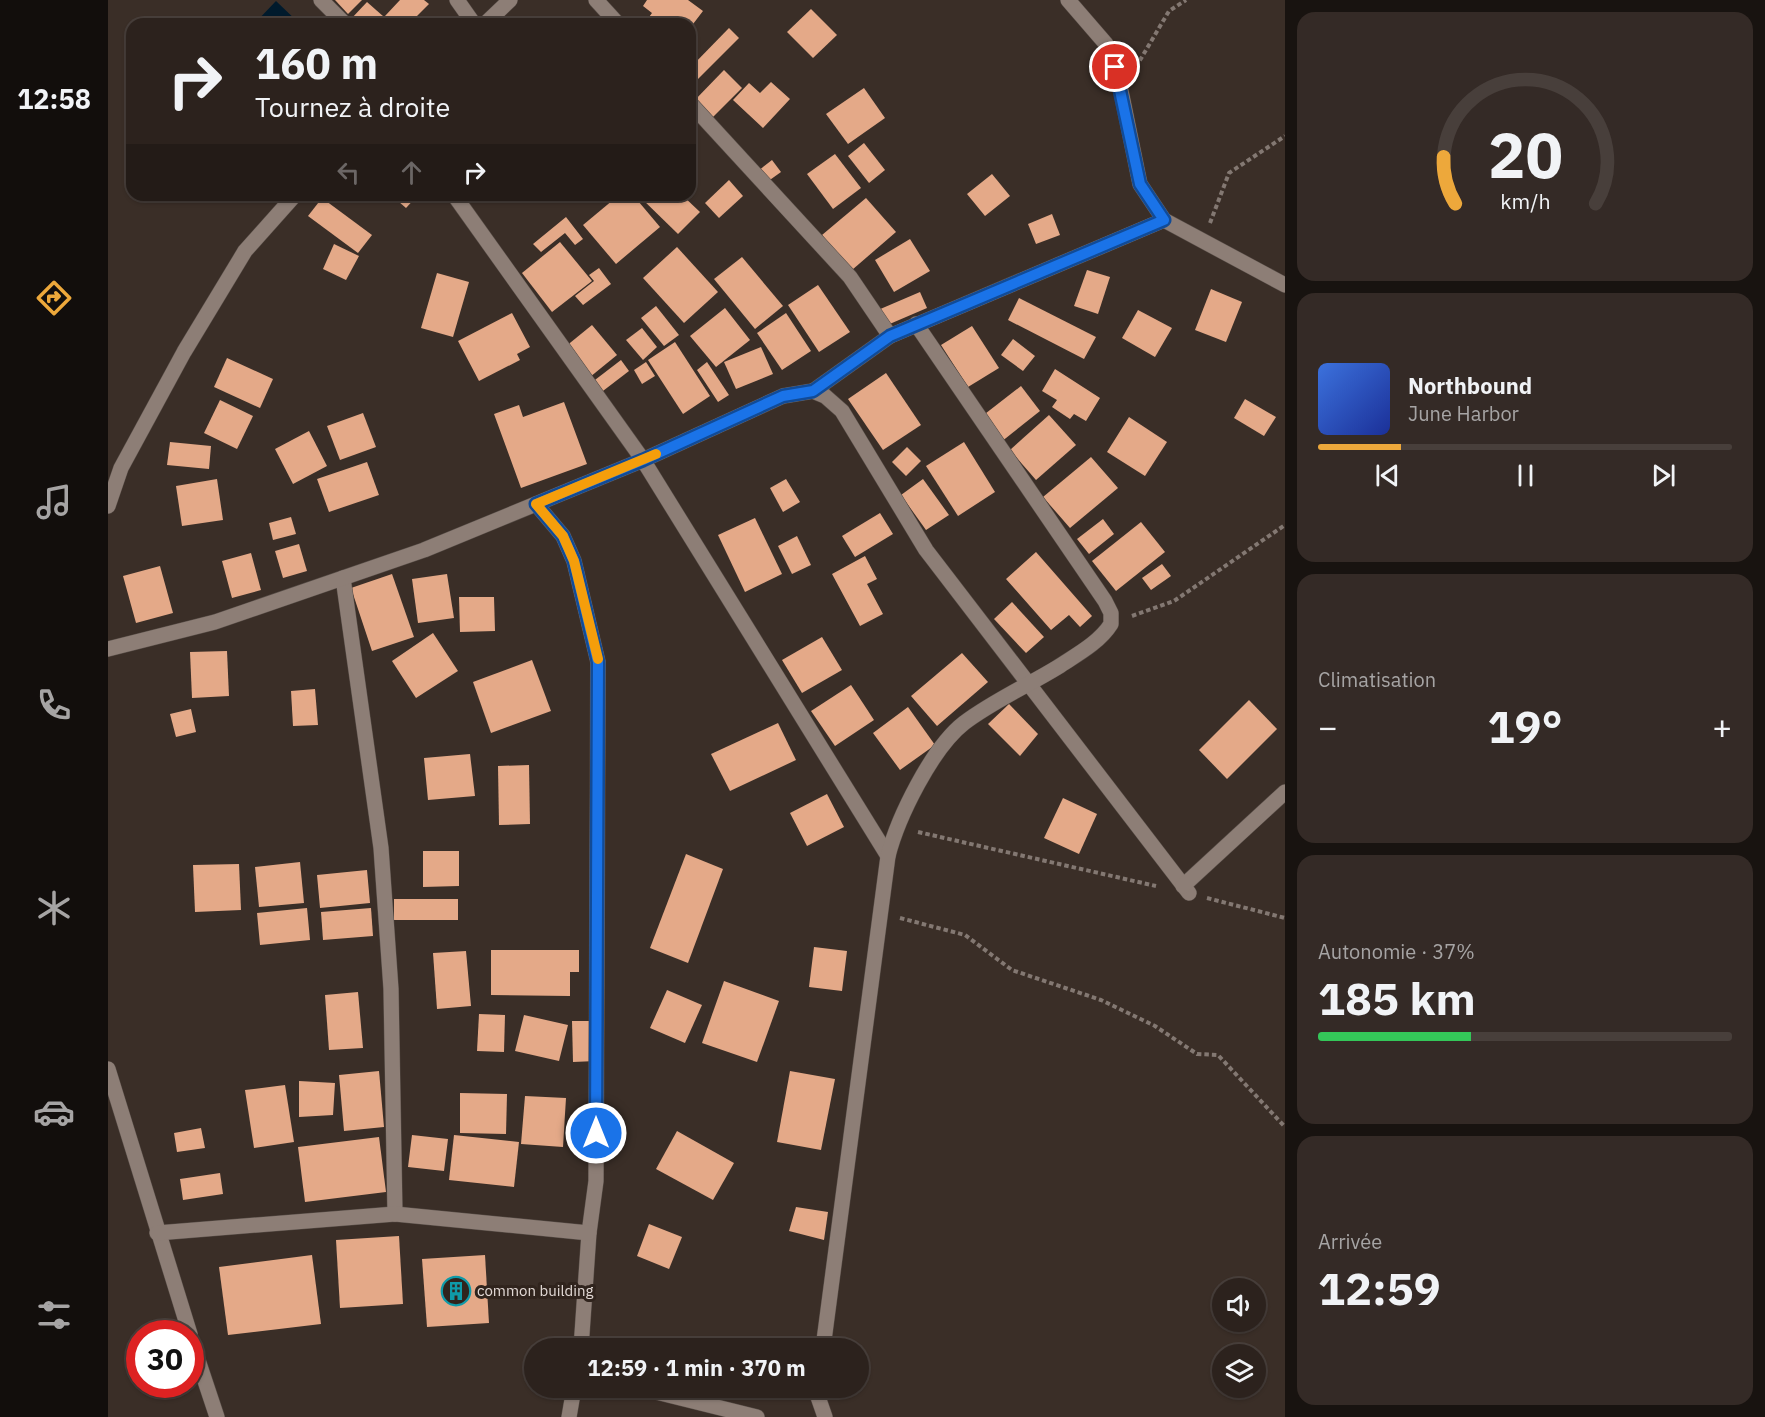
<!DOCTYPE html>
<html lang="fr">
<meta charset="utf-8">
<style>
body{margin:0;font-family:"IBM Plex Sans",sans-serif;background:#342a26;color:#f1f3f6;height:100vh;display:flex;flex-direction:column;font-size:22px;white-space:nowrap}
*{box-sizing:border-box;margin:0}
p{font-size:20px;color:#a6a4a4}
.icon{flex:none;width:33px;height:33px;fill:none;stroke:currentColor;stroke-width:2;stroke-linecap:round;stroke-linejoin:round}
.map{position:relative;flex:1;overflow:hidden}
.drawer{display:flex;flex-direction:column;gap:12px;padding:12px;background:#181310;width:480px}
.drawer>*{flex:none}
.hud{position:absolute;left:18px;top:18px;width:570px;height:183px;border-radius:18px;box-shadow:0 2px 4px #0004,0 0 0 2px #483f3b;background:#2c221d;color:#f1f3f6;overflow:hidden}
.buttons{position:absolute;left:1104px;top:1278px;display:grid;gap:12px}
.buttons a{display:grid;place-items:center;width:54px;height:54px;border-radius:50%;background:#2c221d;box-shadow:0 2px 4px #0004,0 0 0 2px #483f3b;font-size:30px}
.speed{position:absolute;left:18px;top:1320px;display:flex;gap:12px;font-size:30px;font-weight:700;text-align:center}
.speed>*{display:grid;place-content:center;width:78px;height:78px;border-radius:50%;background:#2c221d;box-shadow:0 2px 4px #0004,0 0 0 2px #483f3b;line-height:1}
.speed .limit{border:9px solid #d22;background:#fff;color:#111}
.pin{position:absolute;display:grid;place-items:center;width:51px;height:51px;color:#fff;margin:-26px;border:3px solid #fff;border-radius:50%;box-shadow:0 2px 6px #0007}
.me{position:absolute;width:66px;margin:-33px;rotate:0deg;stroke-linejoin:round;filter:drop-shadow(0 0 4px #0008)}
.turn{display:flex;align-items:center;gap:21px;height:126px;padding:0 30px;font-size:27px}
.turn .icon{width:78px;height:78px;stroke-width:2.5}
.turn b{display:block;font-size:42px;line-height:51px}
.lanes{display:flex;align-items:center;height:57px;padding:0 30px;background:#0003;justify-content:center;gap:30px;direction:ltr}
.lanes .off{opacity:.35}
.big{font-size:45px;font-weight:700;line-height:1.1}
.drawer .card{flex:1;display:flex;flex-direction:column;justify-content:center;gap:9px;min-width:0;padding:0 21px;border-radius:18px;background:#342a26}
.drawer .dial{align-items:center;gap:0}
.dial svg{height:156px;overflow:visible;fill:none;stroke:#483f3b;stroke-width:7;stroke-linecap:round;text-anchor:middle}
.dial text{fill:#f1f3f6;stroke:none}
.song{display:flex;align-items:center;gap:18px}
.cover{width:72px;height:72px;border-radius:9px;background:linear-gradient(135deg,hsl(220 70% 55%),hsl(230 70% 35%))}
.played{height:6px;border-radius:3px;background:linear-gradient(90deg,#eda83b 20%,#483f3b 20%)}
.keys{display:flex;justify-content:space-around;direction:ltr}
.heat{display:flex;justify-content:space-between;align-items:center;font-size:33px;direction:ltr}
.charge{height:9px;border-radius:4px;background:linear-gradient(90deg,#34c759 37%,#483f3b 0)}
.trip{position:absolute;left:416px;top:1338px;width:345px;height:60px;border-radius:30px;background:#2c221d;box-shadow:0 2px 4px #0004,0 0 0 2px #483f3b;font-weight:700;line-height:60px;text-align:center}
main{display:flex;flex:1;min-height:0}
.menu{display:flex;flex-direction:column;width:108px;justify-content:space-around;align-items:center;background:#120e0c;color:#a6a4a4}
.menu .icon{width:42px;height:42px}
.menu .selected{color:#eda83b}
.menu b{font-size:27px;color:#f1f3f6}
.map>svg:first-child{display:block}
.water{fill:#001a2c}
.building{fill:#e4a988}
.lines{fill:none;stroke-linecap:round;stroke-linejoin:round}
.minor-casing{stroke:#574d47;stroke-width:16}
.path{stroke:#837872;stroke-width:4;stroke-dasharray:4.5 3;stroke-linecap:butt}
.minor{stroke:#8d7e76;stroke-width:15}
.route-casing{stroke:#114b97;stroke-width:15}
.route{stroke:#1a73e8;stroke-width:10}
.slow{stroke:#f59e0b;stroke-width:10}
.labels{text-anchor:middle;stroke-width:6;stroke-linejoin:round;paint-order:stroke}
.poi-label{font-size:15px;fill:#e2d9d5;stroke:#30241d;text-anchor:start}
</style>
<main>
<nav class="menu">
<b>12:58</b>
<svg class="icon selected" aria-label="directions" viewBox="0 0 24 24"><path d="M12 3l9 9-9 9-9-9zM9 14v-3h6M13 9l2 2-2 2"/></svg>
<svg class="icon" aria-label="music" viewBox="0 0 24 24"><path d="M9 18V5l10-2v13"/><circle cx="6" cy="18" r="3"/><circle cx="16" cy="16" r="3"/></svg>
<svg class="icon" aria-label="phone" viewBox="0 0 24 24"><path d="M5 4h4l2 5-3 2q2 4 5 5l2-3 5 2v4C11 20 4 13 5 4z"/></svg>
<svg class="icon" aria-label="climate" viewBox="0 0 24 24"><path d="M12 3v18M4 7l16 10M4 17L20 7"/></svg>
<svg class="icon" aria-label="car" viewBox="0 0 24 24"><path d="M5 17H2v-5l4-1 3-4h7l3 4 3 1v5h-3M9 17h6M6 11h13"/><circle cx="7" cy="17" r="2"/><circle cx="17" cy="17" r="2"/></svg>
<svg class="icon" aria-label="filters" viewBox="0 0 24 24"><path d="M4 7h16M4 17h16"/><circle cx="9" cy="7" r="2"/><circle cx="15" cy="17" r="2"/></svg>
</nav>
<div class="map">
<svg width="1177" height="1417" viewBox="0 0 1177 1417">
<rect width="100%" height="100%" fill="#3a2e27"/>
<path class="water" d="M168,1L192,24H146Z"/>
<g class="building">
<path d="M227,0H254L240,14Z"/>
<path d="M292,0H316L321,4L301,24H285L277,16Z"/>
<path d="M539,0H580L595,11L582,28V24H536L544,13L535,6Z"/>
<path d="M259,2L284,24H247L242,20Z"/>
<path d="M703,9L729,35L705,58L679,32Z"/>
<path d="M621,28L631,38L582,87V68Z"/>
<path d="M616,70L634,88L602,120L584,103Z"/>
<path d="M663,82L682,99L655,128L625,100L641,83L652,93Z"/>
<path d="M756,88L777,118L740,144L718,114Z"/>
<path d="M756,143L777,170L761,183L740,156Z"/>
<path d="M727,154L753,188L725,209L699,174Z"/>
<path d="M664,160L673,172L659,182L650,171Z"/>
<path d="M884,174L902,196L877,216L859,194Z"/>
<path d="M621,180L635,196L611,218L597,203Z"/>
<path d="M283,195H310L298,208Z"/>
<path d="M511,195H525L552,227L508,264L475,225Z"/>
<path d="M530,195H574L592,212L570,234Z"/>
<path d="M214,198L264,235L250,253L200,216Z"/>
<path d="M758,198L788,232L744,270L714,235Z"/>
<path d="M944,214L952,235L928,244L920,224Z"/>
<path d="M458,217L475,239L467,245L457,233L433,252L425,244Z"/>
<path d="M802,239L822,271L786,292L767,260Z"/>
<path d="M452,242L484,281L444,312L414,273Z"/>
<path d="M226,244L251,256L238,280L215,269Z"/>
<path d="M569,247L610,292L576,323L535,278Z"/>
<path d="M634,257L675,306L647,329L606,279Z"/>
<path d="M491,268L503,284L475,305L467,296L486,281L481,275Z"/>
<path d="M979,270L1002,277L990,314L966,306Z"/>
<path d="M329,273L361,282L345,337L313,328Z"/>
<path d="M710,285L742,332L711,352L680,305Z"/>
<path d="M1103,289L1134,302L1118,342L1087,330Z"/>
<path d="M812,292L819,308L777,326L770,310Z"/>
<path d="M911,298L988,337L976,359L900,320Z"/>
<path d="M548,306L571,335L556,346L533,318Z"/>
<path d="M617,308L642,340L608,367L582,336Z"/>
<path d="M1030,310L1064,328L1047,357L1014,338Z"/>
<path d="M404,313L422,347L409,354L412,360L371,381L350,341Z"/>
<path d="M678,313L703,351L674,370L649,333Z"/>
<path d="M484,325L509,355L482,377L457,347Z"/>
<path d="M864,326L891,368L860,387L833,345Z"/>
<path d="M534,328L549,347L535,360L518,340Z"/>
<path d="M905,339L927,356L915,371L893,355Z"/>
<path d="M567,342L602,396L575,414L540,360Z"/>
<path d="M653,347L665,374L628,389L616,362Z"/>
<path d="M119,358L165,379L152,408L106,387Z"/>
<path d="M513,360L521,371L491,394L483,383Z"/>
<path d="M538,362L547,376L534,384L526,370Z"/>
<path d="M599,362L621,395L610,402L589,370Z"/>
<path d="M947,369L992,398L978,421L966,414L962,419L944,407L949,400L934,391Z"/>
<path d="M778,373L813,425L775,450L740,399Z"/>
<path d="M913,386L932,411L893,442L873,417Z"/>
<path d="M1137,399L1168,417L1156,436L1126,418Z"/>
<path d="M112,400L145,416L129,449L96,433Z"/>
<path d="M456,402L479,464L413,488L386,414L411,405L415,417Z"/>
<path d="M255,413L268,447L232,460L219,426Z"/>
<path d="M941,415L968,445L928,480L902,450Z"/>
<path d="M1021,417L1059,442L1037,476L999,452Z"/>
<path d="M201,431L219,466L185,484L167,449Z"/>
<path d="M62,442L103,446L101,469L59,465Z"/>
<path d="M856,442L887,492L850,516L818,466Z"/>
<path d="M799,447L813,461L798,476L784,462Z"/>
<path d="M983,457L1010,488L962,528L935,497Z"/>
<path d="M259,462L271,495L221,512L209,479Z"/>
<path d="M109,479L115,520L74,526L68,486Z"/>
<path d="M678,479L692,502L675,512L662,488Z"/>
<path d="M815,479L841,515L818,530L793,495Z"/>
<path d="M772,513L785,534L747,557L734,536Z"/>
<path d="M183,517L188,534L165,540L161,523Z"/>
<path d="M647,518L674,574L637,592L610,535Z"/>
<path d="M995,519L1006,534L981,554L969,539Z"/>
<path d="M1033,522L1057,552L1008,591L984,561Z"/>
<path d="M689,536L703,565L684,574L670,546Z"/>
<path d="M191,544L199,571L175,578L167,551Z"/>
<path d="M928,552L984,616L972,627L961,615L943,630L898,579Z"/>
<path d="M143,553L153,590L124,598L114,561Z"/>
<path d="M757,556L769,579L759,584L775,614L752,626L724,574Z"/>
<path d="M1054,564L1063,576L1043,590L1034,578Z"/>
<path d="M52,566L65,613L28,623L15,576Z"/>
<path d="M284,574L306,637L264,651L243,588Z"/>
<path d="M339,574L346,618L310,623L304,579Z"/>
<path d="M351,597H386L387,631L352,632Z"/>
<path d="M904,602L936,637L918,653L886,619Z"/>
<path d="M325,633L350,671L308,698L284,661Z"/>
<path d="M714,637L734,670L694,693L674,660Z"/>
<path d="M119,651L121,696L84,698L82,652Z"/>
<path d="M854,653L880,682L829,726L803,696Z"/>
<path d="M424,660L443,711L383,733L365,682Z"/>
<path d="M743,685L766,720L727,746L703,711Z"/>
<path d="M207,689L210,725L185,726L183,691Z"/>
<path d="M1141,700L1169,729L1119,779L1091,750Z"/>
<path d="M901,704L930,734L912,756L880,724Z"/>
<path d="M800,707L827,745L792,770L765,733Z"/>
<path d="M83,709L88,732L68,737L62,714Z"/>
<path d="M670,723L688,760L622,791L603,754Z"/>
<path d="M362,754L367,796L320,800L316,758Z"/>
<path d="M421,765L422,824L391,825L390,766Z"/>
<path d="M719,794L736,827L699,846L682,813Z"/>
<path d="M955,798L989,814L971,854L936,838Z"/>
<path d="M315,851H351V886L315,887Z"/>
<path d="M578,854L615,869L580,963L542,948Z"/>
<path d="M192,862L196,903L151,907L147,867Z"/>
<path d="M131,864L133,910L87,912L85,865Z"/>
<path d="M259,870L262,903L212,908L209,875Z"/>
<rect x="286" y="899" width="64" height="21"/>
<path d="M199,908L202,940L152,945L149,913Z"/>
<path d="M263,908L265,936L215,940L213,912Z"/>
<path d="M706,947L739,951L734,991L701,987Z"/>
<path d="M383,950H471V972H462V996L383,995Z"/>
<path d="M358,951L363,1006L329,1009L325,953Z"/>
<path d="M616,981L671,1001L649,1062L594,1043Z"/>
<path d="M559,990L594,1005L577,1043L542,1028Z"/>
<path d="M250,992L255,1048L221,1050L217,995Z"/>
<path d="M371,1014L397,1015L396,1052L369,1051Z"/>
<path d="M416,1015L460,1025L451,1061L407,1051Z"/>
<path d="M464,1021H486L488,1061L465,1062Z"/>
<path d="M271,1071L276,1127L236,1131L231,1075Z"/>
<path d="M682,1071L727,1079L713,1150L669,1142Z"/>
<path d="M191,1081L227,1083L225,1115L191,1117Z"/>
<path d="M177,1085L186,1142L146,1148L137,1090Z"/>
<path d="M352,1093L399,1094L398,1134L352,1133Z"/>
<path d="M417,1096L458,1098L455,1147L413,1144Z"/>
<path d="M93,1128L97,1148L69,1152L66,1133Z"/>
<path d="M569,1131L626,1163L605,1200L548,1169Z"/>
<path d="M304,1135L340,1139L336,1171L300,1167Z"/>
<path d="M346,1135L411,1142L406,1187L341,1180Z"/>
<path d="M271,1137L278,1192L197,1202L190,1147Z"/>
<path d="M112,1173L115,1194L75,1200L72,1179Z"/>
<path d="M688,1207L720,1212L716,1240L681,1231Z"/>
<path d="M541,1224L574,1237L561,1269L529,1256Z"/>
<path d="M291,1236L295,1304L232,1308L228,1240Z"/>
<path d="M204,1255L213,1324L120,1335L111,1267Z"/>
<path d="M377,1255L381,1323L319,1327L314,1259Z"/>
</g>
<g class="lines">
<g class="minor-casing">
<g id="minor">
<path d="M213,0L237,24"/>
<path d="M349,0L366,24"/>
<path d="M488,0L510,24"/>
<path d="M960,0L998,44L1013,91L1032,184L1056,220L1177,285"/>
<path d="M377,24L402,0"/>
<path d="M582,103L742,277L782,336"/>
<path d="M346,195L535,460L780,856"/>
<path d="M705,391L782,336L1056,220"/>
<path d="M428,504L455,536L466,561L490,662L488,1181L481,1233L473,1348"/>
<path d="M0,506L13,468L76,352L137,251L187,195"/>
<path d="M235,578L273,848L283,989L287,1214"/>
<path d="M0,649L107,622L316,550L535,460L675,396L705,391L717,396L734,411L818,550L1081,893"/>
<path d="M1075,886L1177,792"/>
<path d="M0,1069L82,1334"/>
<path d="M49,1233L287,1214L481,1233"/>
<path d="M82,1336L109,1417"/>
<path d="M715,1348L780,856C790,817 824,748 856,723C885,701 919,686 950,667C968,655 991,643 1003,624V613L997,601L808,324"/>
<path d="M532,1388L649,1417"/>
<path d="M710,1388L709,1394L717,1417"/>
<path d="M461,1417L466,1388"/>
</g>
</g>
<g class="path">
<path d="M1028,67L1061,11L1078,0"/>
<path d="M1102,223L1121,173L1177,136"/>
<path d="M1024,616L1066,601L1177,525"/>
<path d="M810,832L1048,886"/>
<path d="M1099,898L1177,918"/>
<path d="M792,918L857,935L904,970L993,1000L1047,1026L1089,1054L1110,1055L1177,1127"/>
</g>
<use href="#minor" class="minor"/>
</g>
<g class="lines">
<g class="route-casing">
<path id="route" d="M488,1133L490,662L466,561L455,536L428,504L535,460L675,396L705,391L782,336L1056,220L1032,184L1007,67"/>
</g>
<use href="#route" class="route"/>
<path class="slow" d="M490,659L466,561L455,536L428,504L548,454"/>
</g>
<defs>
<g id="building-ring" transform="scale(1.5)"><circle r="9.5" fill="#30241d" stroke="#0f9aa8" stroke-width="1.5"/><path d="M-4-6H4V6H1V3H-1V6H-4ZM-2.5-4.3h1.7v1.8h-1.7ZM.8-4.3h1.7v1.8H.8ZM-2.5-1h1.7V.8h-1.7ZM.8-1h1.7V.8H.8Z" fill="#0f9aa8"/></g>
</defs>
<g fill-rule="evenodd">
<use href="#building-ring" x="348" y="1291"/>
</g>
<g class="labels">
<g class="poi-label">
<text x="369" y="1296">common building</text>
</g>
</g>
</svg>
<div class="buttons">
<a><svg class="icon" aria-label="sound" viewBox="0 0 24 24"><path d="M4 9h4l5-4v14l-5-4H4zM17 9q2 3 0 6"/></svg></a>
<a><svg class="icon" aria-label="layers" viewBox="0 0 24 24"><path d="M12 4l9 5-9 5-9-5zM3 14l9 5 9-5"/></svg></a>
</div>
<div class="speed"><div class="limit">30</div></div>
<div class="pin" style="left:1007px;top:67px;background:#d93025"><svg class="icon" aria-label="arrive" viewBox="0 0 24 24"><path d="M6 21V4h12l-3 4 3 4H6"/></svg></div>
<svg class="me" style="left:488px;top:1133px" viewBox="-20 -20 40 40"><circle r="17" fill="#1a73e8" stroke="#fff" stroke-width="3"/><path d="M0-11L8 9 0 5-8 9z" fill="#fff"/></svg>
<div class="trip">12:59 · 1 min · 370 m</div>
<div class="hud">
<div class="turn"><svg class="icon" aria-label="right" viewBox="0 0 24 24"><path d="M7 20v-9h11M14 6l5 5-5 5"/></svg><div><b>160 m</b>Tournez à droite</div></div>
<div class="lanes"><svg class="icon off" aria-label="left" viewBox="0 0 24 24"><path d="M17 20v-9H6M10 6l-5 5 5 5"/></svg><svg class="icon off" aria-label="ahead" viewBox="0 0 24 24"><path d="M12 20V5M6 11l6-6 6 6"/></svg><svg class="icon" aria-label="right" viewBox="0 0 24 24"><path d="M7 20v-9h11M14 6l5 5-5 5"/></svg></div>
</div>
</div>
<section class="drawer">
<div class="card dial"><svg viewBox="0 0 100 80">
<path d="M14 69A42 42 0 1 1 86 69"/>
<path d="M14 69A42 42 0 0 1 8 45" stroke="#eda83b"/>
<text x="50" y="56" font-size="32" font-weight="700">20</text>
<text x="50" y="72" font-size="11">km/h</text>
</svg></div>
<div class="card">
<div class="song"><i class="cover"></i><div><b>Northbound</b><p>June Harbor</p></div></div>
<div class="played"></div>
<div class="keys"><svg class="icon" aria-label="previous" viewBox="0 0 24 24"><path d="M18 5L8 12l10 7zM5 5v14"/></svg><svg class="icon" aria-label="pause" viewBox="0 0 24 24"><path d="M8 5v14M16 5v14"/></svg><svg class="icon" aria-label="next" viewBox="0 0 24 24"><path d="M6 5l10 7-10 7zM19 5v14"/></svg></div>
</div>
<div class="card"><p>Climatisation</p>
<div class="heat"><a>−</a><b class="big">19°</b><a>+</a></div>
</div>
<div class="card"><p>Autonomie · 37%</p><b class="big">185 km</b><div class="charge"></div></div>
<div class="card"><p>Arrivée</p><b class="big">12:59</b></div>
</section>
</main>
